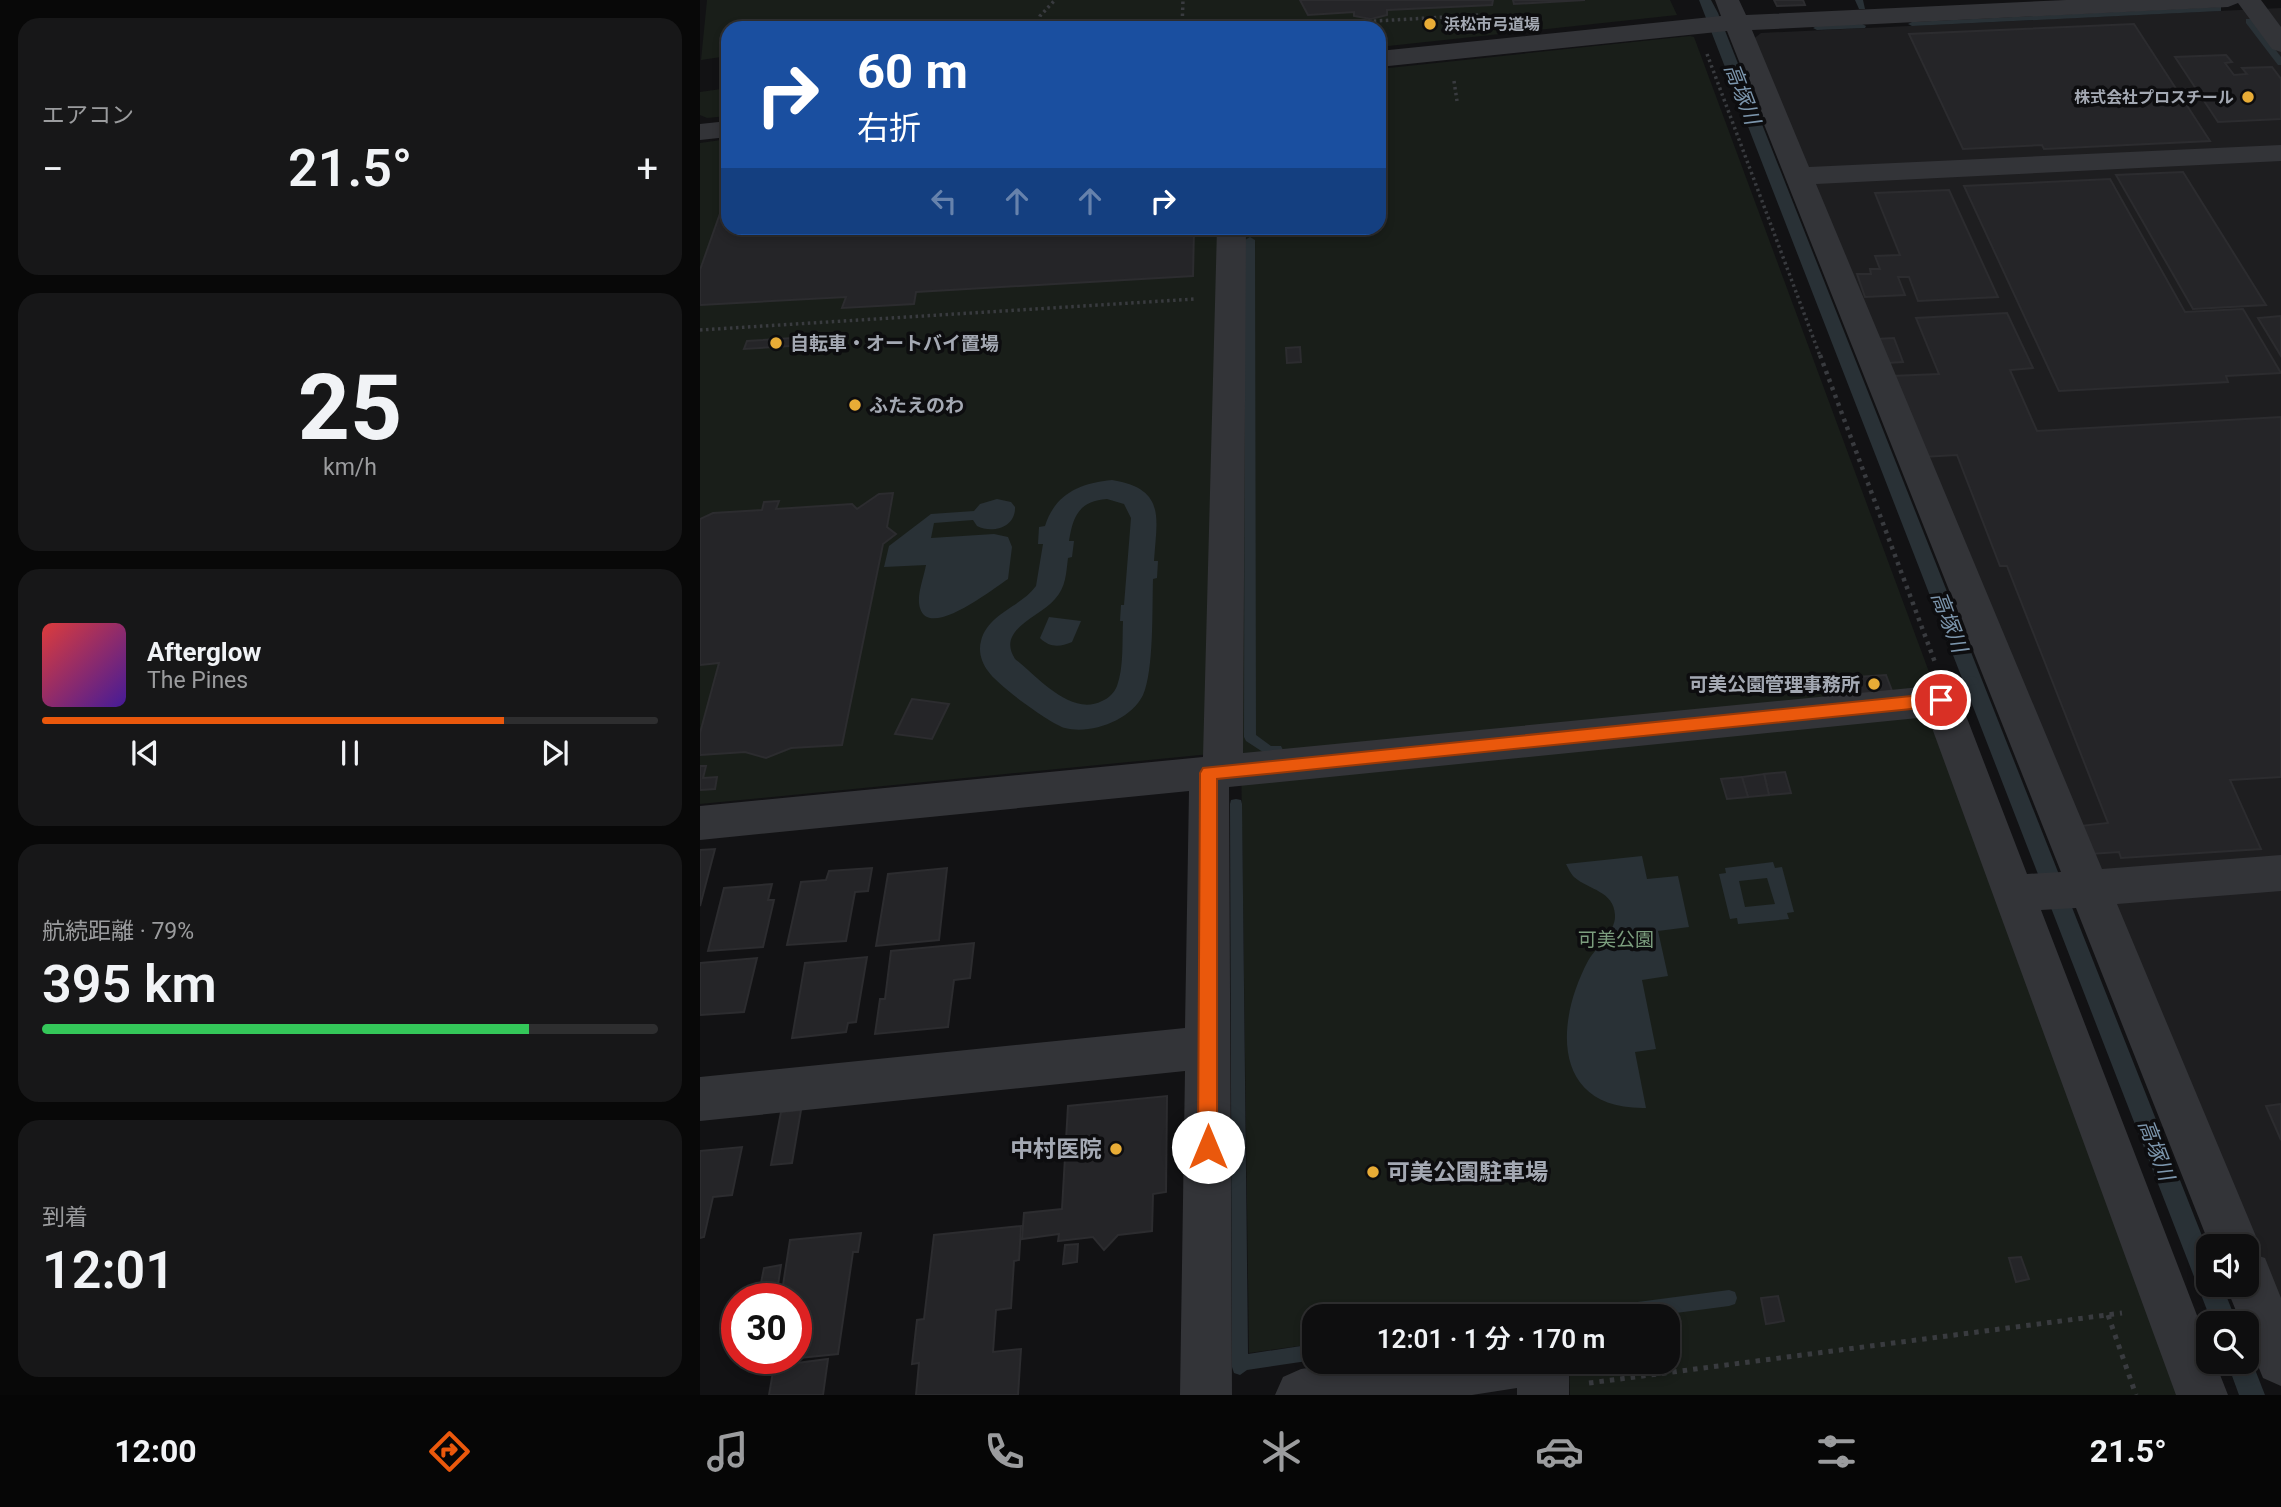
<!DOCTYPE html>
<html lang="ja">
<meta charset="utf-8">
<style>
body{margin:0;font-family:Roboto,"Noto Sans JP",sans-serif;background:#171718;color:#f1f3f6;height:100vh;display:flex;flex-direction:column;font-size:26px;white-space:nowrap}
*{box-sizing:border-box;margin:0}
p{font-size:23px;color:#9b9c9e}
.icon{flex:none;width:38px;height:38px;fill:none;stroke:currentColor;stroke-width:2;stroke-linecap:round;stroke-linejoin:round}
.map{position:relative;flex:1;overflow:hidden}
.side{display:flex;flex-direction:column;gap:18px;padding:18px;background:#080808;width:700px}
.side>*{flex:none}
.banner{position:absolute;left:21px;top:21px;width:665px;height:214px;border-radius:21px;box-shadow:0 4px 10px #0003,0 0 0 2px #2e2e2f;background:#1a4fa0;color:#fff;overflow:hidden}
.fabs{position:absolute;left:1496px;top:1234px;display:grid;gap:14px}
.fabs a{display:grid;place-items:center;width:63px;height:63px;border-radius:14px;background:#0e0e0f;box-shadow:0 4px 10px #0003,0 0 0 2px #2e2e2f;font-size:35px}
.speed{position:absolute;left:21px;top:1283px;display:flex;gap:14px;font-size:35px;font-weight:700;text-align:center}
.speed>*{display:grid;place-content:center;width:91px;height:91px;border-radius:50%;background:#0e0e0f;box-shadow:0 4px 10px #0003,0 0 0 2px #2e2e2f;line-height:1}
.speed .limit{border:10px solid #d22;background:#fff;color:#111}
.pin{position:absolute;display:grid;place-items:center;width:60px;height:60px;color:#fff;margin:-30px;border:4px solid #fff;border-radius:50%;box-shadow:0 2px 7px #0007}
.me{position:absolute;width:77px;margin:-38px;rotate:0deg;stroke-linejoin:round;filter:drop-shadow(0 0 5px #0008)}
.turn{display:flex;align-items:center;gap:24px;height:147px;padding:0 21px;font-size:32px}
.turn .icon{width:91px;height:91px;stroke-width:2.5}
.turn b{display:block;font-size:49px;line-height:60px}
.lanes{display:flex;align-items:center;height:66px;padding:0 21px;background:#0003;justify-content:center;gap:35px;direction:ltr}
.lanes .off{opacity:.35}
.big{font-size:52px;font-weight:600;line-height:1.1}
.side .widget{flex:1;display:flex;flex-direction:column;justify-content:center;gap:10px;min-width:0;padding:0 24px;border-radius:21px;background:#171718}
.side .dial{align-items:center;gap:0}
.dial b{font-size:91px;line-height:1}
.song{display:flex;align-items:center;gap:21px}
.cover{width:84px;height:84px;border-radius:10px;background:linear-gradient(135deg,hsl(0 70% 55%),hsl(260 70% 35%))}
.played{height:7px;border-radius:4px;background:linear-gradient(90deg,#ea580c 75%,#2e2e2f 75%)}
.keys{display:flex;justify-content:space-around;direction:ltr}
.heat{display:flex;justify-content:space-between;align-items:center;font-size:38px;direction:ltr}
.charge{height:10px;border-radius:5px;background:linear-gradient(90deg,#34c759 79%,#2e2e2f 0)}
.trip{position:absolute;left:602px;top:1304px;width:378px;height:70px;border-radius:21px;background:#0e0e0f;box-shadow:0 4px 10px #0003,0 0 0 2px #2e2e2f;font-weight:600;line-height:70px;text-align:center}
.menu{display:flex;height:112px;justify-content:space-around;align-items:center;background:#060606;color:#9b9c9e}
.menu .icon{width:49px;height:49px}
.menu .selected{color:#ea580c}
.menu b{font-size:32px;color:#f1f3f6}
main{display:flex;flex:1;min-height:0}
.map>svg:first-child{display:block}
.built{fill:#1e1e20}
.green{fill:#191e19}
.water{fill:#293136;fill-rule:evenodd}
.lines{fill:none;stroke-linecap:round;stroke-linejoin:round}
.stream{fill:#293136;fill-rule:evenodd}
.building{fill:#252528;stroke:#2c2c2f;stroke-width:2}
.path-far2{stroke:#393b3f;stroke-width:3.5;stroke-dasharray:2.5 3.5;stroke-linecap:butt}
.path-far1{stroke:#393b3f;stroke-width:4.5;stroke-dasharray:3.5 5;stroke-linecap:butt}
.path{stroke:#393b3f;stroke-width:5;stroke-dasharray:4.5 6;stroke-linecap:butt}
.minor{fill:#333438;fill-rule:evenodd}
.route{fill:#ea580c;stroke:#983908;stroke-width:2}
.poi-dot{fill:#e8ac36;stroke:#0d0d0f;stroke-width:2.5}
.labels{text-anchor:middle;stroke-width:7;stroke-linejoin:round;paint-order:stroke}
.far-poi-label{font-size:16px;font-weight:bold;fill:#a4a9b3;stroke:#0d0d0f;text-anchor:start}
.poi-label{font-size:19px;font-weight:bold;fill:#a4a9b3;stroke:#0d0d0f;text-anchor:start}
.park-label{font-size:19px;fill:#7c9e7e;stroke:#0d0d0f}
.water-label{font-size:21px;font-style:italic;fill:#7c96ad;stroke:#0d0d0f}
.near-poi-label{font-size:23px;font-weight:bold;fill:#a4a9b3;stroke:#0d0d0f;text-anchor:end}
</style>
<main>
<section class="side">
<div class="widget"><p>エアコン</p>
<div class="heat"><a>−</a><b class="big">21.5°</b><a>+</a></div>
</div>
<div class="widget dial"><b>25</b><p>km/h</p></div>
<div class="widget">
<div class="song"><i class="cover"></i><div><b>Afterglow</b><p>The Pines</p></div></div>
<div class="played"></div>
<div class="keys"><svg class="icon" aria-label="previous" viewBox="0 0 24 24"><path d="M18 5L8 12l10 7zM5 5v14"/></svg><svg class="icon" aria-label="pause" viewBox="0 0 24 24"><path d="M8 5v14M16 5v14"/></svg><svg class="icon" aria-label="next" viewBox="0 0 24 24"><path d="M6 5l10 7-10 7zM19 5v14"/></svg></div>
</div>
<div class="widget"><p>航続距離 · 79%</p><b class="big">395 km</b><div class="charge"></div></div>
<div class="widget"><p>到着</p><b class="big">12:01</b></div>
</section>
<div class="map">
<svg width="1581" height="1395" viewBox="0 0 1581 1395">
<rect width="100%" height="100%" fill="#121214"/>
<path class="built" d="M1581,8V1328L1052,40L1061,33Z"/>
<g class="green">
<path d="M7,0H970L977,15L679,47V28H28V56L1,60Z"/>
<path d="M990,36L994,37L1232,680L1231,688L1480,1395H870L869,1362H968V1316H867V1310L822,1316H614V1344L549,1353L541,751L0,804V143L28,139V228H679V69Z"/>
<path d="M28,88V116L7,118L0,115V92Z"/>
</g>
<g class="water">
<path d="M999,0H1011L1018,13L1508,1251V1284L1522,1285L1537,1323H1512Z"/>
<path d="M412,480C466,489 457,517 454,561H458L457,578L453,579C452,608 454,670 443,695C431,720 391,735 365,728C349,723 297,685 288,671C282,663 278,652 281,641C288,613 321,607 336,586L343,544H338L339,527L345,526C355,494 380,483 412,480ZM407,499L424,504L431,518L424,605H421L420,621H423C422,641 424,667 417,686C414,693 409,698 402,701C371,717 338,677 315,659C296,629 339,618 355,599C366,587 366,574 368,558L372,557L374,541H369C373,516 379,501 407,499Z"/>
<path d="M297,499L311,502L315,507C316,527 293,534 277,526L273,520L234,523L231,538L294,534L308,537L312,547L308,579C294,588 229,640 220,608C216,596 224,577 226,565L184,567L189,546L231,514L274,511L280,504Z"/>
<path d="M349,617L381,621L372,642C360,647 350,648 340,638Z"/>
<path d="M942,856L947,879L978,876L989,927L958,931L968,976L942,980L956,1049L935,1052L946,1108C853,1110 854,1025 888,961C896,947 916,932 915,915C914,891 889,890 874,877C871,874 868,868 866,864Z"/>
<path d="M1073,862L1075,868L1082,867L1094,912L1087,913L1089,919L1038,924L1037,918L1030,919L1019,874L1026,873L1025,868ZM1067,878L1075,904L1045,907L1039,881Z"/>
<path d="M1547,1349L1565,1395H1539L1527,1362H1547Z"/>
</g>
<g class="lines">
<g class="stream">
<path d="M1155,0H1163L1165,9H1159Z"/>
<path d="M1518,7H1521V11L1212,26L1208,24L1212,22Z"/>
<path d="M1546,19H1552L1581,57V65H1578L1546,23Z"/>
<path d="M1162,24L1166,26L1165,28L1117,30L1113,28L1117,26Z"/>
<path d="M550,237L555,240L556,735L571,746H581L583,750L581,754L569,756L546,741L544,737L545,240Z"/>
<path d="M1273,676L1277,678L1279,681L1277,684L1256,688L1252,686L1250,683L1252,680Z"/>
<path d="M536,799L541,800L542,804L548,1354L614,1344V1360L547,1370L540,1375L534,1373L532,1367L530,804L531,800Z"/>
<path d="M1029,1290L1035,1292L1037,1298L1035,1304L1029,1306L953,1316H900L899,1314L901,1308L907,1306Z"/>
</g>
</g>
<g class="building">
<path d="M600,0H793L792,5L687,10V15L671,19L654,16V12L608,15Z"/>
<path d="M813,0H885L814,4Z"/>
<path d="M1074,0H1103L1105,5L1077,6Z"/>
<path d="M1434,24L1510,141L1344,149L1342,145L1263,149L1209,34Z"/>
<path d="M1526,55L1532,62L1525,63L1534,75L1547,74L1542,68L1572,67L1581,79V119L1518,122L1475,57Z"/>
<path d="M1483,172L1566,305L1493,309L1416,175Z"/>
<path d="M1410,179L1485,312L1543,309L1581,373L1526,376L1528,382L1359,391L1264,186Z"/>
<path d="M1249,190L1298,297L1218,301L1209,277H1198L1205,295L1165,297L1157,274H1171L1170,269H1180L1175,256L1200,255L1175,193Z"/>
<path d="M28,191V228H494L493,276L216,292L214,304L142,308L146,297L0,305V270Z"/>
<path d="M1307,313L1333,368L1310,370L1337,431L1581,417V777L1530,780L1561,849L1421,858L1419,852L1390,854L1380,826L1408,823L1307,566H1300L1257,455L1222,457L1192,376L1239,374L1216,318Z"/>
<path d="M1581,316V356L1558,318Z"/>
<path d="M108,337L106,345L44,349L47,341Z"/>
<path d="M1194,338L1203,362L1186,363L1177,339Z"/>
<path d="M600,347L601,362L587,363L586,348Z"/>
<path d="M193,493L187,527L196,534L183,544L142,745L91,748L66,758L45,752L0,755V733L19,663L0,665V519L13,513L62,510L64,502L79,501L76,509L152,504L157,509L179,494Z"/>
<path d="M1186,675L1192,691L1162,695L1157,677Z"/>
<path d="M212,699L249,704L232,739L195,734Z"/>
<path d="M0,766H6L3,778L17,777L15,789L0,790Z"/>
<path d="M1085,772L1091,793L1069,795L1064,774Z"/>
<path d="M1064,774L1069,795L1048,797L1042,777Z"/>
<path d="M1042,777L1048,797L1027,799L1021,779Z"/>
<path d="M15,849L0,906V850Z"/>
<path d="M172,868L168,891L155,892L146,941L87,945L101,882L126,880L129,871Z"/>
<path d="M247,868L239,940L176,946L188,874Z"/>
<path d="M72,884L68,900H74L63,947L8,951L24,888Z"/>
<path d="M274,943L270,978L254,980L248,1027L175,1034L180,999H185L191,951Z"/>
<path d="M167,957L156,1022L148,1023L146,1032L92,1038L105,963Z"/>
<path d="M57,958L44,1012L0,1015V963Z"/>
<path d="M467,1096L466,1192L453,1194L452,1231L418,1235L404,1250L393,1237L358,1241L359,1234L322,1239L324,1213L362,1209L368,1106Z"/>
<path d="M1581,1104V1140L1566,1106Z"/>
<path d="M101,1110L92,1163L71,1165L81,1112Z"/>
<path d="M42,1147L32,1195L13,1197L4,1237L0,1238V1151Z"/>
<path d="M321,1226L319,1260L314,1261L311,1308L296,1310L293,1352L321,1349L318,1395H216L219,1363L212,1364L217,1320L224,1319L234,1235Z"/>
<path d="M161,1233L158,1252H153L138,1354L70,1361V1358H96V1298H81L90,1240Z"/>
<path d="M378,1244L377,1262L363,1264L365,1245Z"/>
<path d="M1321,1257L1329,1279L1316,1282L1309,1258Z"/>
<path d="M81,1265L76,1298H58L64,1268Z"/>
<path d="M1078,1296L1084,1321L1066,1324L1061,1298Z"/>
<path d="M128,1359L123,1395H69L74,1366Z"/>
</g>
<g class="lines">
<g class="path-far2">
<path d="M336,28L340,16L355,0"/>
<path d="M482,28L483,0"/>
<path d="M554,28L780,15"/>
<path d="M1007,54L1120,356"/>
<path d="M754,81L757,101"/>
<path d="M0,330L495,299"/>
</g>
<path class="path-far1" d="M1120,355L1236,665"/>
<g class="path">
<path d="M1408,1315L1436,1395"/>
<path d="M889,1383L1422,1313"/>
</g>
<g class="minor">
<path d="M1015,0H1039L1046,15L1366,0H1561L1581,27V52L1572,49L1538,3L1528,7L1052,30L1109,167L1581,145V161L1116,184L1402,869L1581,855V891L1417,904L1560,1246L1556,1255L1565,1258L1581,1298V1386L1563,1378L1547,1339V1323H1541L1525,1284H1547V1246H1510L1376,908L1341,910L1508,1344V1362H1515L1528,1395H1476L1228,717L529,787L532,1395H480L485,1071L0,1121V1077L485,1028L489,791L0,840V806L503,757L517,228H546L543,753L1241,685L1255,689L1260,700L1327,874L1361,872L1027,31L679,67V51L1021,16Z"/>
<path d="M28,121V137L0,140V124Z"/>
<path d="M650,1362H869V1395H817V1388L772,1395H575L583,1377L601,1369Z"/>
</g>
</g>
<path class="route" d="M1241,693L1249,700L1241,706L517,779V1147L515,1154L508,1157L501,1154L498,1147L500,773L503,768Z"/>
<g class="poi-dot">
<circle cx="730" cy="24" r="7"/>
<circle cx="1548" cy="97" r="7"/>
<circle cx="76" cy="343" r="7"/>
<circle cx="155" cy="405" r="7"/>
<circle cx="1174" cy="684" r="7"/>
<circle cx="416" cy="1149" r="7"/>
<circle cx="673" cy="1172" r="7"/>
</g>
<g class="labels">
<g class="far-poi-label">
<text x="744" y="30">浜松市弓道場</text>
<text x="1534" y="103" text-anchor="end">株式会社プロスチール</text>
</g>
<g class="poi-label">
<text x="90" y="350">自転車・オートバイ置場</text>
<text x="169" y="412">ふたえのわ</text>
<text x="1160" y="691" text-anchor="end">可美公園管理事務所</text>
</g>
<g class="park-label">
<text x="916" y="946">可美公園</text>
</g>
<g class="water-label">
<text transform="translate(1042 94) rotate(69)" y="7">高塚川</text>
<text transform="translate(1249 622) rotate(69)" y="7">高塚川</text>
<text transform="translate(1456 1150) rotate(69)" y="7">高塚川</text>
</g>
<g class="near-poi-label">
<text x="402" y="1157">中村医院</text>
<text x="687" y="1180" text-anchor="start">可美公園駐車場</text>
</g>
</g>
</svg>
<div class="fabs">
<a><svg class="icon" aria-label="sound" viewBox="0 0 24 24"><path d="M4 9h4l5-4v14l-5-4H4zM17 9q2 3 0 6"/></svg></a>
<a><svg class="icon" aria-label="search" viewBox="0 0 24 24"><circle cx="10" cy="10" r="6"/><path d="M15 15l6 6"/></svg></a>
</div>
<div class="speed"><div class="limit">30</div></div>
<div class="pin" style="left:1241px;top:700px;background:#d93025"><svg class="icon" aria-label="arrive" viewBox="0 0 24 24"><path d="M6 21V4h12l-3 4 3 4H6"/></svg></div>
<svg class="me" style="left:508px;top:1147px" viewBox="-20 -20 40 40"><circle r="19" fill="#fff"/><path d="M0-13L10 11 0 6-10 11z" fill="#ea580c"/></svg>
<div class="trip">12:01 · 1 分 · 170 m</div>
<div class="banner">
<div class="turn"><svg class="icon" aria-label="right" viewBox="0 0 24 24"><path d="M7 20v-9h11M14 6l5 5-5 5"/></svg><div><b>60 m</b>右折</div></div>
<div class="lanes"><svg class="icon off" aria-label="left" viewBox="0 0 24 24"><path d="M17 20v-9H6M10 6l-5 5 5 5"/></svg><svg class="icon off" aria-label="ahead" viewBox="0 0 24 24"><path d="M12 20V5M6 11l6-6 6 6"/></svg><svg class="icon off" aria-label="ahead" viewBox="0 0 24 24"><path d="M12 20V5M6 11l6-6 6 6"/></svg><svg class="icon" aria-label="right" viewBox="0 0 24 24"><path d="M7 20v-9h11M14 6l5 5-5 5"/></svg></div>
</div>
</div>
</main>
<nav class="menu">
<b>12:00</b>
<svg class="icon selected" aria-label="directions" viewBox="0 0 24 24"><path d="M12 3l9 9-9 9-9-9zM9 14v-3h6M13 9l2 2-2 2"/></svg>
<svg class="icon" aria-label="music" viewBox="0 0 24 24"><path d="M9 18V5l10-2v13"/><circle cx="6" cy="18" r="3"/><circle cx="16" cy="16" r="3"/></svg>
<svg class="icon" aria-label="phone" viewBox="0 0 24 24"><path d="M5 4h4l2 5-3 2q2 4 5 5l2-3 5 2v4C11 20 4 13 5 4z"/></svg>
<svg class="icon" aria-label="climate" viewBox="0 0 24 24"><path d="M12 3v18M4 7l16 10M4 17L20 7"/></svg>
<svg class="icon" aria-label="car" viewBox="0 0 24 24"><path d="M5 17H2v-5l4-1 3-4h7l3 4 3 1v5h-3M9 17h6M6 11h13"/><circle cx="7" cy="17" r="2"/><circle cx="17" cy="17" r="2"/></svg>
<svg class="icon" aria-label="filters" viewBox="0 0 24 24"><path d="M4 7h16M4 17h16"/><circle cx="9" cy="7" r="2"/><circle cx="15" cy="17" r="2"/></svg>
<b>21.5°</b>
</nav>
